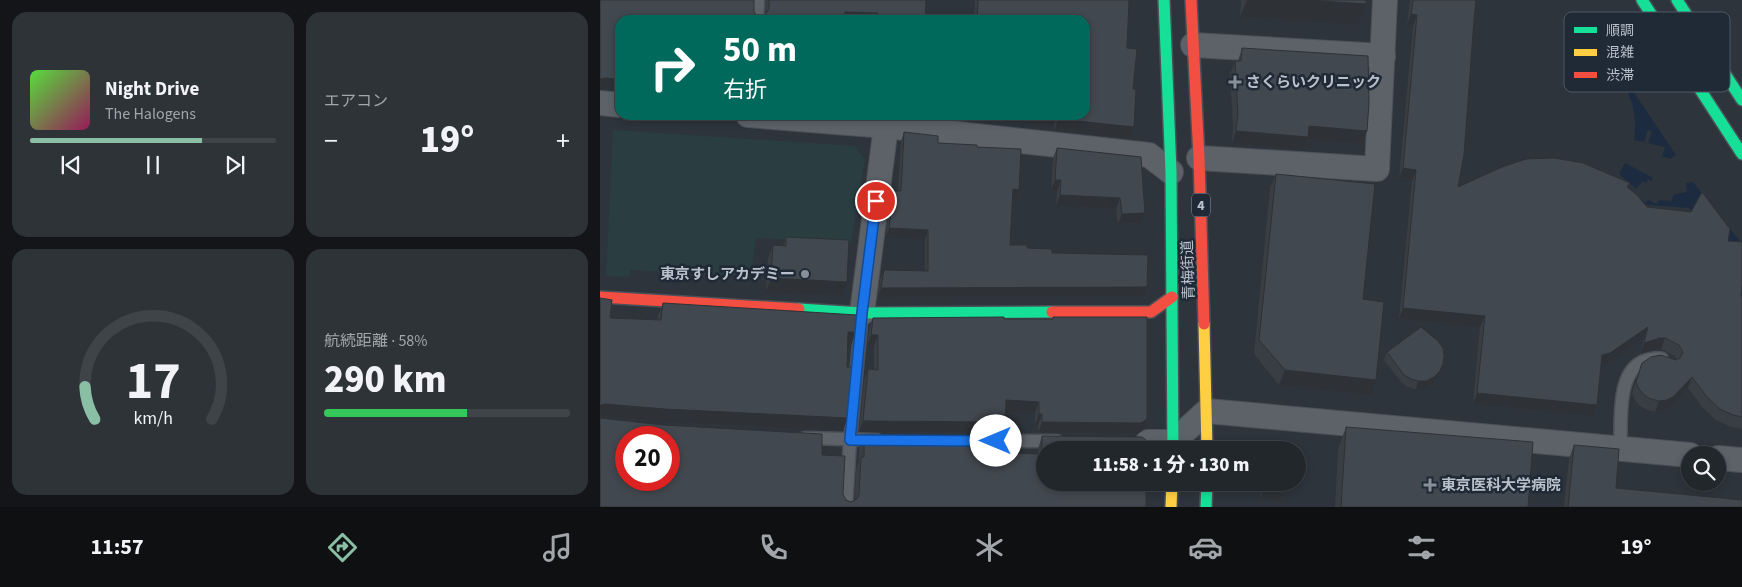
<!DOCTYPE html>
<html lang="ja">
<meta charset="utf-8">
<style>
body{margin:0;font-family:"Source Sans 3","Noto Sans JP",sans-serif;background:#2e3338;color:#f1f3f6;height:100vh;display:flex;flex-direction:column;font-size:19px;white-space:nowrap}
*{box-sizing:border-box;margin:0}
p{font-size:16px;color:#a2a5a9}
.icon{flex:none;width:28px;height:28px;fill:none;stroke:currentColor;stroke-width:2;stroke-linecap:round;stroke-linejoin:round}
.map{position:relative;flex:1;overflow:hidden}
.details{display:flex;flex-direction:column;gap:12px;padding:12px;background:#131518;width:600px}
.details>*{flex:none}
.banner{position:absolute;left:15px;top:15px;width:475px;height:105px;border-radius:15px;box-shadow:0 2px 8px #0003,0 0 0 1px #3f4448;background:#00695c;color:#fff;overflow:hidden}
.tools{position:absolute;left:1081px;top:446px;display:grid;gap:10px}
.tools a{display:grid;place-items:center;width:45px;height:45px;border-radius:50%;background:#22272c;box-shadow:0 2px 8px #0003,0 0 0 1px #3f4448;font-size:25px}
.speed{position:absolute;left:15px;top:426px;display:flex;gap:10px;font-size:25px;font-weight:700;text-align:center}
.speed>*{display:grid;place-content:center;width:65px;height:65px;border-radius:50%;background:#22272c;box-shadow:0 2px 8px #0003,0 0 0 1px #3f4448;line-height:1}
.speed .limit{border:8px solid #d22;background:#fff;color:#111}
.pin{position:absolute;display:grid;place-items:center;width:42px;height:42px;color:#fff;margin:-21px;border:2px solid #fff;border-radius:50%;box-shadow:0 1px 5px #0007}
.me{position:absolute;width:55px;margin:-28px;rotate:270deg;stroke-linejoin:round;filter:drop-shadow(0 0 4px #0008)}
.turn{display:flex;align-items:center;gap:18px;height:105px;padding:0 25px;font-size:22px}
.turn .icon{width:65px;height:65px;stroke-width:2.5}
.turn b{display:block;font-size:35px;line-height:42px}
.big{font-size:38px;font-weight:800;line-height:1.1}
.details .card{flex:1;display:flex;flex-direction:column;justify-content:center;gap:8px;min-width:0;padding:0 18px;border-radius:15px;background:#2e3338}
.details .dial{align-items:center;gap:0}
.dial svg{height:130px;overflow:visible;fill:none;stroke:#3f4448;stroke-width:7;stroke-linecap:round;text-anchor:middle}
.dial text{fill:#f1f3f6;stroke:none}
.song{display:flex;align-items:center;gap:15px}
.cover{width:60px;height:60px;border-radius:8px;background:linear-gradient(135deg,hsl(110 70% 55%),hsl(330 70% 35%))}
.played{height:5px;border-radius:2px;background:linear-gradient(90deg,#8abfa5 70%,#3f4448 70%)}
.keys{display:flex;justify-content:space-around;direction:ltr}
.heat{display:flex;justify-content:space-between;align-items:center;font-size:28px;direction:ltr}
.charge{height:8px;border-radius:4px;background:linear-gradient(90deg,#34c759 58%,#3f4448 0)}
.details .tiles{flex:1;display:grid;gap:12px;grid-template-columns:repeat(2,1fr)}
.trip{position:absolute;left:436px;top:441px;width:270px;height:50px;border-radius:25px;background:#22272c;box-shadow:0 2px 8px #0003,0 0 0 1px #3f4448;font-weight:800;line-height:50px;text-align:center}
.dock{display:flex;height:80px;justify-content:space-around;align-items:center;background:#0e1012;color:#a2a5a9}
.dock .icon{width:35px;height:35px}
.dock .on{color:#8abfa5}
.dock b{font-size:22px;color:#f1f3f6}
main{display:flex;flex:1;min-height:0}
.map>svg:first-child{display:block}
.green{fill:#2a3e41}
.water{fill:#1c2b3f}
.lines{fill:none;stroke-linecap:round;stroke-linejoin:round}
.lane-casing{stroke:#4b5058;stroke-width:15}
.street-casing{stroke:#4b5058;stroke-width:26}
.fast-casing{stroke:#4b5058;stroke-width:14}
.slow-casing{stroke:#4b5058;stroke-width:14}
.jam-casing{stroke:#4b5058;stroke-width:14}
.lane{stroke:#5d6269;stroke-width:12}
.street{stroke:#5d6269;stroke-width:24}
.fast{stroke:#16e098;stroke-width:11}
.slow{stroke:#ffcf43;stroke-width:11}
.jam{stroke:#f24e42;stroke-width:11}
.wall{fill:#393e44}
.shaded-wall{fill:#2e3237}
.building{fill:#42484f;stroke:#2e3237;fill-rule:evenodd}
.route-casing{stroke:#114b97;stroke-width:12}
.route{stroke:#1a73e8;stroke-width:9}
.poi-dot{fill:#878f99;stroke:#202a36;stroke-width:2}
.labels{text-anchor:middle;stroke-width:5;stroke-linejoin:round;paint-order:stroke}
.shield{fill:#202a36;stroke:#8a939e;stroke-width:1}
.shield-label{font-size:14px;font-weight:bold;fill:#b8c0cb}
.poi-label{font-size:15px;font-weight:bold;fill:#b8c0cb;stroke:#202a36;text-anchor:start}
.street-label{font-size:15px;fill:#b8c0cb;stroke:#202a36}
.key{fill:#202a36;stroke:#4e5763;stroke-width:1}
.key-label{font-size:14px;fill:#b8c0cb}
</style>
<main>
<section class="details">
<div class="tiles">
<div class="card">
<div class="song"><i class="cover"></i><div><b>Night Drive</b><p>The Halogens</p></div></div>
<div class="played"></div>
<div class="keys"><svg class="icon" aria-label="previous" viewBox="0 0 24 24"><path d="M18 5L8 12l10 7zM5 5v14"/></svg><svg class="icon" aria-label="pause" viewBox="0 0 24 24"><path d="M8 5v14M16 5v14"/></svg><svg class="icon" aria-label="next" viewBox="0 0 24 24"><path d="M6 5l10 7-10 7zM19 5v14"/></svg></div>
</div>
<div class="card"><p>エアコン</p>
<div class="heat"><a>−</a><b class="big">19°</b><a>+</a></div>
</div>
<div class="card dial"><svg viewBox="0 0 100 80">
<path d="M14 69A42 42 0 1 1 86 69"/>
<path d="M14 69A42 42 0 0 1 8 49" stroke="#8abfa5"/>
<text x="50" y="56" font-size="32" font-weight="700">17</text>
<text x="50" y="72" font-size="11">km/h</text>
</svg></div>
<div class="card"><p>航続距離 · 58%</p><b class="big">290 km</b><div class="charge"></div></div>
</div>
</section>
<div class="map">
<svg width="1142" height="507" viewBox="0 0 1142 507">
<rect width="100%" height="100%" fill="#2d343b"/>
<path class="green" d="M13,130L255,146L265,159L251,243L156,238L151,276L30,270L29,277L6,276Z"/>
<g class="water">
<path d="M1029,85L1076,155L1070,159L1062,156L1065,147L1048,143L1052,131L1048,130L1044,142L1034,140C1037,118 1034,106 1025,86Z"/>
<path d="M1025,163L1053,178L1051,181L1048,179L1046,183L1043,181L1036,189L1019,174Z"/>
<path d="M1093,182L1142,244V254L1106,228L1089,208L1037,204L1042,200L1045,203L1048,200L1057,204L1059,200L1072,201L1073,195L1087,192L1086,183Z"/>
</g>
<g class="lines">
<g class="lane-casing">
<g id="lane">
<path d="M157,20L158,0"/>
<path d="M205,438L277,440"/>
<path d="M394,441H457"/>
<path d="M1020,449C1022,422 1015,369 1047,360C1053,359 1057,357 1062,359"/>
<path d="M246,507L250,440L262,313"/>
</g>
</g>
<g class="street-casing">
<g id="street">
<path d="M593,45L783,56"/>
<path d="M0,103L20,105"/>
<path d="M148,115L286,126L549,155L571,172"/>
<path d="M599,158L777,169L785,0"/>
<path d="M262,313L286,126"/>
<path d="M548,442H573L607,411L1090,455"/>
<path d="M1118,458L1142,460"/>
</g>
</g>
<g class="fast-casing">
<g id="fast">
<path d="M564,0L571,172L573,450"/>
<path d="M1042,0L1142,154"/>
<path d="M1077,0L1142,100"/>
<path d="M199,309L262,313L452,312"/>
<path d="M606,507L607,482"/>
</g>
</g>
<g class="slow-casing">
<g id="slow">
<path d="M604,324L607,450"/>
<path d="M571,507L572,482"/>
</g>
</g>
<g class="jam-casing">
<g id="jam">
<path d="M591,0L599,158L604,324"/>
<path d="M0,297L199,309"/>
<path d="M452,312H551L572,297"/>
</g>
</g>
<use href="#lane" class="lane"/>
<use href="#street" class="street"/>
<use href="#fast" class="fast"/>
<use href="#slow" class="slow"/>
<use href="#jam" class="jam"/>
</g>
<g class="wall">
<path d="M0,0H154V12L157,15L164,16L165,15V0H326L325,20H20V91L0,89Z"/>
<path d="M375,0H529L527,48L530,139L454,131V125L309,115H485V20H374Z"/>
<path d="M641,0H766L758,25L640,17Z"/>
<path d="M810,0H876L858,187L1028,188L1047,207L1128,241L1141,296H1142V429L1129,426L1116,420L1103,408L1088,388L1070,407L1063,411L1055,412L1047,410L1040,406L1035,400L1032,393L1042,363L1077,360L1075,356L1061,349H1056L1040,354L1044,338L1006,364L1001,365L997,405L993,416L873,404L880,327L799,319L812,181L799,179L813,26L807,25Z"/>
<path d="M642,48L767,131L762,144L707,139L704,150L632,144L633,127L630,74L635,61H638Z"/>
<path d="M994,51L1019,57L1013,73L1010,75L1002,78L995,75L990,67L991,58Z"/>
<path d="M304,132L338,143L377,147L416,199H412L410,245L452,253L544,296L278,297L280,280L284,270L325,271V240L286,237L290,200L294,191H298L301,141Z"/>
<path d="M457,148L541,157V223L518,224L516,209L456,206L457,191L451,190L453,158Z"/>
<path d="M676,174L763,299L776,380L771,395L679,385L654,354L670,188Z"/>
<path d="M186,237L242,296L166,292L168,259L173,245L183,246Z"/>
<path d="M63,303L251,345H248L247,418L243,431L61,422L0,417L10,318L58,320V316Z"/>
<path d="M453,317L543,430L537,434L438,433V425H435V413L405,411V422L401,433L259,432L264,380L268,369L274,370V346H267L269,329L273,318L452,319Z"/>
<path d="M787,352L843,364L837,379L831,385L824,389H816L808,387L801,382L784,360Z"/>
<path d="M1,419L222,455L246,500L251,502L255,500L256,470L259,461V448L264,435L411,453L438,454V449L442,436L546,507H0Z"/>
<path d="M746,427L928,507H735L738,449Z"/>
<path d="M974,445L1016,488L1142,507H964L969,459Z"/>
<path d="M653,482H683V493L680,501L660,499L661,492L652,491Z"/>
</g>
<g class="shaded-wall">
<path d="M647,0H706L766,4L758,25L640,17Z"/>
<path d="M245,12L278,13L275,20H242Z"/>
<path d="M811,14L817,15L813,26L807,25Z"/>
<path d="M1016,65L1013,73L1010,75L1002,78L1005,70Z"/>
<path d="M5,78L20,79V91L0,89V79Z"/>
<path d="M309,115H458L454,125Z"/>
<path d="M458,119L534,127L530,139L454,131Z"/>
<path d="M709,126L767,131L762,144L707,139L704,150L632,144L636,131Z"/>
<path d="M803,168L816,170L812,181L799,179Z"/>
<path d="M455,180H461L457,191L451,190Z"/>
<path d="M413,189L419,190L416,199H409Z"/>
<path d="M460,195L520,198L516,209L456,206Z"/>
<path d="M545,213L541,223L518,224L522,214Z"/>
<path d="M289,228L328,230L325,240L286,237Z"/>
<path d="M171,278L247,282L242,296L166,292Z"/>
<path d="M547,287L544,296L278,297L281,288Z"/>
<path d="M803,308L885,316L880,327L799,319Z"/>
<path d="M1048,327L1044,338L1006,364L998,366L1002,355Z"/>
<path d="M248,332H256L251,345H243Z"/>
<path d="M271,335H278L274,346H267Z"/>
<path d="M1060,338H1065L1061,349H1056L1040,354L1044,343Z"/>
<path d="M843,364L837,379L831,385L824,389H816L818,381Z"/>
<path d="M685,370L776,380L771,395L679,385Z"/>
<path d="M1092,377L1088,388L1070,407L1063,411L1055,412L1059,401Z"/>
<path d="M877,393L997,405L993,416L873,404Z"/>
<path d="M406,400L439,402L435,413L402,411Z"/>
<path d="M5,404L247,418L243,431L61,422L0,417V406L1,405Z"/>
<path d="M439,414H442L438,425H435Z"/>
<path d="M547,419L543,430L537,434L438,433L442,422Z"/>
<path d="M263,421L405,422L401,433L259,432Z"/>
<path d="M655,483L663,484L661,492L652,491Z"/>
<path d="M663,491L683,493L680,501L660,499Z"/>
</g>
<g class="building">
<path d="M0,0H154V12L157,15L164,16L169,9V0H326L325,20H277L278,13L245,12L244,20H20V79L5,78L0,79Z"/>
<path d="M378,0H529L527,48L537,49L533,89H536L534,127L458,119V115H485V20H377Z"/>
<path d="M706,0H766V4Z"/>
<path d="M813,0H876L874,20L864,155L858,187L902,167L926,159L954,158L983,163L1030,183L1027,187L1038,196L1047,207L1091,212L1102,192L1130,229L1128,241L1142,242V284L1141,296H1142V417L1133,415L1120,409L1107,397L1092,377L1074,396L1067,400L1059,401L1051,399L1044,395L1039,389L1036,382L1042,363L1051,357L1061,355L1076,360L1080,358L1083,352L1079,345L1065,338H1060L1044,343L1048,327L1010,353L1002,355L997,405L877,393L885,316L803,308L816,170L803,168L817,15L811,14Z"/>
<path d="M642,48L768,56L769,103L767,131L709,126L708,137L636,131L638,114L635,61H641Z"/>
<path d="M304,132L338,136V143L377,145V147L421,149L419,190L413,189L410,245H427V248L452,249V253L548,255L547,287L281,288L284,270L328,271V230L289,228L294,191H301Z"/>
<path d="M457,148L541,157L545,213L522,214L520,198L460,195L461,180H455Z"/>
<path d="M676,174L775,184L763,299L784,302L776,380L685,370L659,340Z"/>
<path d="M186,237L249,240L247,282L171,278L173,245L186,246Z"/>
<path d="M0,298L12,300L10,318L61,320L63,303L257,315L256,332H248L247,367H252L247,418L65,409L5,404L1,405L0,406Z"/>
<path d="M404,317V319H453V317H547V419L541,423L442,422V414H439V402L406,400L405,422L263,421L268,369L278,370V335H271L273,318Z"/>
<path d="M821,327L838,341L843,348L844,356L843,364L840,371L834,377L826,381H818L811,379L804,375L787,352Z"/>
<path d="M0,418L64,425L222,434V455L245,456L243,494L246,500L251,502L257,499L259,495L261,457H264V435L411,436V453L442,454V436L542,437L547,441V450H445V482H546V507H0ZM26,438H69V480H26Z"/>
<path d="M746,427L933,442L928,507H741Z"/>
<path d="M974,445L1019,449L1016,488L1142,500V507H968Z"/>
<path d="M667,448L686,449V450H667Z"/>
<path d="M655,482H683V493L663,491V484Z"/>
</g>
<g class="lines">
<g class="route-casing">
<path id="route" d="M276,201L262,313L250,440L396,441"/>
</g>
<use href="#route" class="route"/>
</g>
<g class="poi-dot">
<path d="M632.5 74.5h5v5h5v5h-5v5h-5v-5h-5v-5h5z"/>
<circle cx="205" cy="274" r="5"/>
<path d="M827.5 477.5h5v5h5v5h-5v5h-5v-5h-5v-5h5z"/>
</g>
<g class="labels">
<rect class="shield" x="592" y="193.5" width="18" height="23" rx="4"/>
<g class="shield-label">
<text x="601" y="210">4</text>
</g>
<g class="poi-label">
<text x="646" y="87">さくらいクリニック</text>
<text x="195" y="279" text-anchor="end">東京すしアカデミー</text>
<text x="841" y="490">東京医科大学病院</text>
</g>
<g class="street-label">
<text transform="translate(588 270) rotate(-92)" y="5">青梅街道</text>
</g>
</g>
<rect x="964" y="12" width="166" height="80" rx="8" class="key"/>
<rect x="974" y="27" width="23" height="6" fill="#16e098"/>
<rect x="974" y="49" width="23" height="7" fill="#ffcf43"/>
<rect x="974" y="72" width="23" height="6" fill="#f24e42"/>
<g class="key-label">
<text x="1006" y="35">順調</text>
<text x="1006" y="57">混雑</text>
<text x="1006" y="80">渋滞</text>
</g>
</svg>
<div class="tools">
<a><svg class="icon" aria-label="search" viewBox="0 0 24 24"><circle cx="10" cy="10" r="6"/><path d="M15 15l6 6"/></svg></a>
</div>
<div class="speed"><div class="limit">20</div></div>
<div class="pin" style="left:276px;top:201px;background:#d93025"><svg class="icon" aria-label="arrive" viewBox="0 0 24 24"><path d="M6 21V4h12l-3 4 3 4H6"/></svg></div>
<svg class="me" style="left:396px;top:441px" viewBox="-20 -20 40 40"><circle r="19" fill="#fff"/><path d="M0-13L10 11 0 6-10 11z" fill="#1a73e8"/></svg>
<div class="trip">11:58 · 1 分 · 130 m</div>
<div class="banner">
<div class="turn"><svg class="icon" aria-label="right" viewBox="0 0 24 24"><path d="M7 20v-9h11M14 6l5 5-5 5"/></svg><div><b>50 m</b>右折</div></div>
</div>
</div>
</main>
<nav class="dock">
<b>11:57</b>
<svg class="icon on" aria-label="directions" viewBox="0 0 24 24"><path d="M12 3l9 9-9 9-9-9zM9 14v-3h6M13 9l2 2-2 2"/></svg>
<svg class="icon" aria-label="music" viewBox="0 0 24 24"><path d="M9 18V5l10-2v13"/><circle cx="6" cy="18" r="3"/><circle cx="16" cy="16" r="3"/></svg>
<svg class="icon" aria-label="phone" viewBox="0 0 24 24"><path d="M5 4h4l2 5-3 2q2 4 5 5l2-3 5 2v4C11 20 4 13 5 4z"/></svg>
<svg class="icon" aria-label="climate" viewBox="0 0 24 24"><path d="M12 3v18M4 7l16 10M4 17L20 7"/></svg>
<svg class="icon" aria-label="car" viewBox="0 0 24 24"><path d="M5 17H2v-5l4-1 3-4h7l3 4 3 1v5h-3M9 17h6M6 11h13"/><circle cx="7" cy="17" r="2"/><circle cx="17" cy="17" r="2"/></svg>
<svg class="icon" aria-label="filters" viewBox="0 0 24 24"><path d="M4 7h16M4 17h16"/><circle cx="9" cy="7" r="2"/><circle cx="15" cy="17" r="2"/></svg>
<b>19°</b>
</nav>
